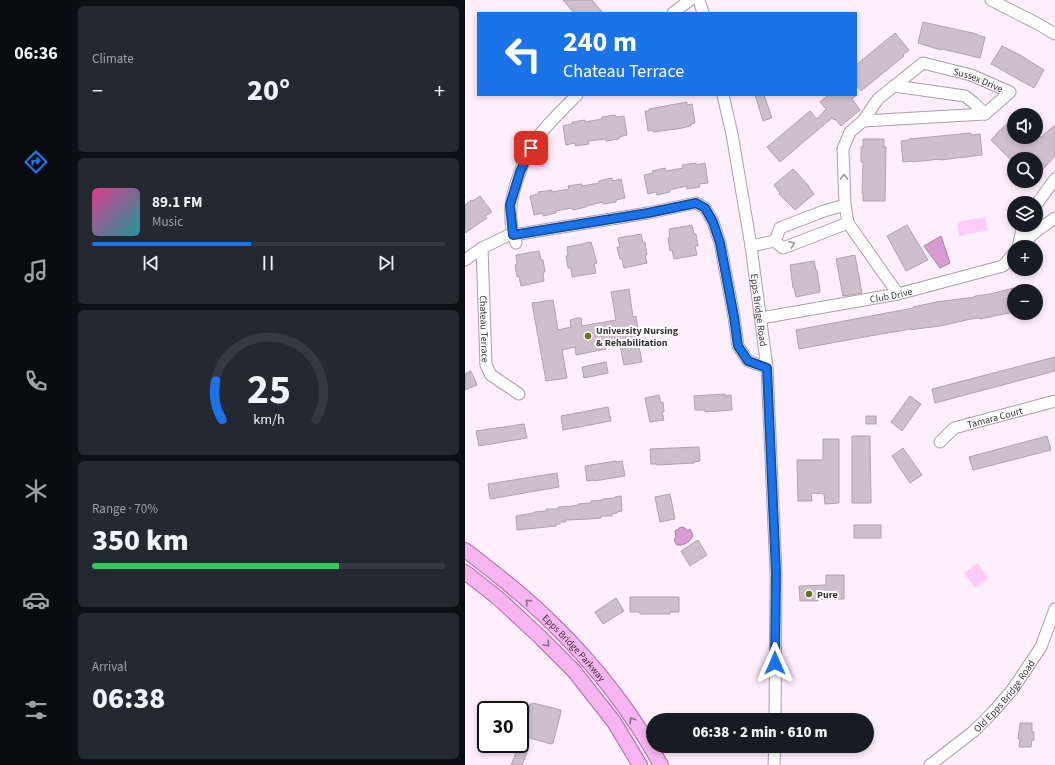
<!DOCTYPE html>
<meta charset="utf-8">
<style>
body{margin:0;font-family:"Source Sans 3",sans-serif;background:#242831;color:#f1f3f6;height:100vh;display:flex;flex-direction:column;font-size:15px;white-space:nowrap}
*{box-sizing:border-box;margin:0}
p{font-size:13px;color:#9ea1a6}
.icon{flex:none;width:22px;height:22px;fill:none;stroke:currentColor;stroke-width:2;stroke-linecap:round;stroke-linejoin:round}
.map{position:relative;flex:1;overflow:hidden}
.side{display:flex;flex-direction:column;gap:6px;padding:6px;background:#0d0f14;width:393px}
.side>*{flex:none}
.banner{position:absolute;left:12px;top:12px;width:380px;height:84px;border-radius:0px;box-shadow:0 2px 6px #0003;background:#1a73e8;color:#fff;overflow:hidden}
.fabs{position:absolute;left:542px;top:108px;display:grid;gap:8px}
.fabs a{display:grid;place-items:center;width:36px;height:36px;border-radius:50%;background:#171b24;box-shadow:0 2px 6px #0003;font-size:20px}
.speed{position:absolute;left:12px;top:701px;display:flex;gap:8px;font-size:20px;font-weight:700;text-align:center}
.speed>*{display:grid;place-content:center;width:52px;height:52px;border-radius:50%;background:#171b24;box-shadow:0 2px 6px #0003;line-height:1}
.speed .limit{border:2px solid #111;border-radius:6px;background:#fff;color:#111}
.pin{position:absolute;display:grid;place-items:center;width:34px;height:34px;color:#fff;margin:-17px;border-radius:8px;box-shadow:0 2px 6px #0006}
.me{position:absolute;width:44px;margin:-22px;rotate:0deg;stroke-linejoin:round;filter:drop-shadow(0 0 3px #0008)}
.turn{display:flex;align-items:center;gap:14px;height:84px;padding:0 20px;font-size:18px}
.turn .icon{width:52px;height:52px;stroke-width:2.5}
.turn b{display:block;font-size:28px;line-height:34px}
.big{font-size:30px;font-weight:800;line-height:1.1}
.side .tile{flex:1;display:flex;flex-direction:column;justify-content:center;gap:6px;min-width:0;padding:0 14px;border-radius:6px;background:#242831}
.side .dial{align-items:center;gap:0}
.dial svg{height:104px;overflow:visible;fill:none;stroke:#363941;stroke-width:7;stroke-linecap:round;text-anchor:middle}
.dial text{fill:#f1f3f6;stroke:none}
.song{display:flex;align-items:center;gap:12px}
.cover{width:48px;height:48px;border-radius:6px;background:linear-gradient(135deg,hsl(330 70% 55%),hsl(180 70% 35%))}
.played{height:4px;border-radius:2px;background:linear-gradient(90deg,#1a73e8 45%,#363941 45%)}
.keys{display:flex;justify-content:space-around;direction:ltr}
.heat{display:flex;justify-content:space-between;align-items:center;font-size:22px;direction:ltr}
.charge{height:6px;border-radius:3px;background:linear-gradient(90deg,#34c759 70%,#363941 0)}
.trip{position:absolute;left:181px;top:713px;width:228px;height:40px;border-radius:20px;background:#171b24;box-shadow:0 2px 6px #0003;font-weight:800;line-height:40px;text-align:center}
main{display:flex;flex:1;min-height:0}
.dock{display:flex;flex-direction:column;width:72px;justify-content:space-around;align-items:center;background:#090b0e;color:#9ea1a6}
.dock .icon{width:28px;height:28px}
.dock .active{color:#1a73e8}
.dock b{font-size:18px;color:#f1f3f6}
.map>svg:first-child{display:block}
.green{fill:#fdccf8}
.water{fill:#d89cd2;stroke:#a97da4}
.building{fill:#cfbfcd;stroke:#b1a1af}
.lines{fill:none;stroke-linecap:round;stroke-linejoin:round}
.minor-casing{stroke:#ac9daa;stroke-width:13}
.major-casing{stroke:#b068ab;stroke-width:16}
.minor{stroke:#fff;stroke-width:11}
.major{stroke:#f6b5f1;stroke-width:14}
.oneway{stroke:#9c9a9c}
.oneway2{stroke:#8f6e8c}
.route-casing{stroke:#114b97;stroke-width:10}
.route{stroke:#1a73e8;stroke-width:7}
.poi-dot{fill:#61711e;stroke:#fff;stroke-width:1.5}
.labels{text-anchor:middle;stroke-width:4;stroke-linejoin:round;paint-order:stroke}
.street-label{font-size:10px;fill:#3a3439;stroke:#fff}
.poi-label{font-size:10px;font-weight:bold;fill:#3a3439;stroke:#fff;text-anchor:start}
</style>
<main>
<nav class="dock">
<b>06:36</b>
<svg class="icon active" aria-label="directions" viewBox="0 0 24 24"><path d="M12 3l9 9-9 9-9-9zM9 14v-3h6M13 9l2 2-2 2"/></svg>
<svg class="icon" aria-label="music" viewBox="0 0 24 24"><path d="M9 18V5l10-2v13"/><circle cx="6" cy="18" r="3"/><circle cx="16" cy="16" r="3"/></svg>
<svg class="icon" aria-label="phone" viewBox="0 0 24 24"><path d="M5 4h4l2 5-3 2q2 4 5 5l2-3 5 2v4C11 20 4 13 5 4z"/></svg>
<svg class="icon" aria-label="climate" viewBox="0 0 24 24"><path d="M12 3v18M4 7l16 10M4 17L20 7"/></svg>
<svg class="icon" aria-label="car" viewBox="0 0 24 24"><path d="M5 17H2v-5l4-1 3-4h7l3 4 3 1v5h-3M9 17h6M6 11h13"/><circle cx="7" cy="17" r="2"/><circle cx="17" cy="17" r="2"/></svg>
<svg class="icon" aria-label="filters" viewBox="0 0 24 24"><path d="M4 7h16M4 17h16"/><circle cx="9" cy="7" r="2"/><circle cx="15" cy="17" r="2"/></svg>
</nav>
<section class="side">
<div class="tile"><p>Climate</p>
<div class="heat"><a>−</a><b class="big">20°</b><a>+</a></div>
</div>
<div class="tile">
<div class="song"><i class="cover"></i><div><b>89.1 FM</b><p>Music</p></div></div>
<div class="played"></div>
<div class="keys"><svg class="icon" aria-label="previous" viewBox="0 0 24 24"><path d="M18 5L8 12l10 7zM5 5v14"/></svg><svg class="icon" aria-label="pause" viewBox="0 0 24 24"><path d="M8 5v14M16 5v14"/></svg><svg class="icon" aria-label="next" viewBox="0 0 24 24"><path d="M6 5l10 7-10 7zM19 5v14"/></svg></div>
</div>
<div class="tile dial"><svg viewBox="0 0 100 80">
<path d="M14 69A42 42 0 1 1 86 69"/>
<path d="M14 69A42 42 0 0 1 9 39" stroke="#1a73e8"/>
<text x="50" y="56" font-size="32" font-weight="700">25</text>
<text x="50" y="72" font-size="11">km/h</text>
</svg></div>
<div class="tile"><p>Range · 70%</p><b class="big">350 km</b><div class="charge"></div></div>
<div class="tile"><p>Arrival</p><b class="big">06:38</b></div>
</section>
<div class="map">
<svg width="590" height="765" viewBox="0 0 590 765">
<rect width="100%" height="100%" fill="#ffeefc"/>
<g class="green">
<path d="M520,217L523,230L494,236L492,222Z"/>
<path d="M513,563L523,579L510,588L499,573Z"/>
</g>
<g class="water">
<path d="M476,236L485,263L475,268L459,246Z"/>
<path d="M216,527L220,528L222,531L225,529L228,535C226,541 220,546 212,545L209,540L211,537L210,531Z"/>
</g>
<g class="building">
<path d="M98,0H127L138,13H109Z"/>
<path d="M458,22L512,34V35L520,37L515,58L477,49L476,50L453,43Z"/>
<path d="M430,33L444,50L438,55L439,56L396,91L391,85V65Z"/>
<path d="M537,46L555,55L579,70L569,88L526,64Z"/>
<path d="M290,95H299L307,118L298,121Z"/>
<path d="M363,95H392L387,99L395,110L376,126L370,119L369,120L367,118L315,162L302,147L345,111L352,119L361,109L355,102Z"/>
<path d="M222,102V105L227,104L230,123L226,124V126L212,129L188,132V130L183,131L180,111H184V109Z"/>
<path d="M150,115L151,117L159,116L162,135L154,137V139L141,141V139L123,141L124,144L110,146V143L101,145L98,126L107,124V122L120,120V122L137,119V117Z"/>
<path d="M549,117V137H576L590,125V156L571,177V159H545L526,140L531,135V134Z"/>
<path d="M506,133V135L515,134L517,155L476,160V159L447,162V161L438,162L436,141L444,140V139Z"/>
<path d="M398,139H419V147H421L420,201H398V193H397L398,162H396V147H398Z"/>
<path d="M231,163V165L240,163L243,183L234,184L235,187L222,189V186L204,190L205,192L192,195L191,192L183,194L179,175L188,173L187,171L200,168L201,171L218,168L217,165Z"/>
<path d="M328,169L344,186H343L349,194L330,210L314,194L315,193L309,185Z"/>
<path d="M147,178V181L156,179L160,198L151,200V202L138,204V202L121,206V207L108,210L107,208L91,211V213L78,216V213L69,215L65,196L74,194L73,192L87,190V192L104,189L103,186L117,184V186L134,183V181Z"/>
<path d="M15,196L27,212L20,216L22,218L0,233V205L6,200L8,201Z"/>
<path d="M227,225L229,234H231L233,246H230L232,255L209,259L207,250L205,251L203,238H205L204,229Z"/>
<path d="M442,225L463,260L441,271L422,236Z"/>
<path d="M176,234L178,243L180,242L182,255H180L182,263L159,268L157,259H155L152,247H155L153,238Z"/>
<path d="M126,242L132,263L129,264L131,273L107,277L106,268H103L101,256H103L102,247Z"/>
<path d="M74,251L76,260H78L80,272H78L79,281L56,286L54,276L52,277L50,265L52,264L51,255Z"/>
<path d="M390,255L397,293L378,296L371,259Z"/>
<path d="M349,261L351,270H352L355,292L331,297L329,288H328L325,265Z"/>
<path d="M549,288V312L515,319V318L506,319L475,326L451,329L446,330V329L399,337L334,349L331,330L443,309L448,308V307L471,302L502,298L510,297V296L525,294Z"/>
<path d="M164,289L168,317L171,316L173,330L171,331L177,362L159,365L154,340L147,345L141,346V349L111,355L110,347L97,350L102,378L81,381L67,303L88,300L93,330L106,327L105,320L112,318H116L117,326L151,320L146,292Z"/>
<path d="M590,357V371L470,403L467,389Z"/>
<path d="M141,362L143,373L119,378L117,367Z"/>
<path d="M6,371L12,385L0,390V374Z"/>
<path d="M260,394V396L266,395L267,410L240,412V410H230L229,396Z"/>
<path d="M194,395L196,403L198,402L199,412H197L199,420L185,422L180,398Z"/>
<path d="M445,396L456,404L437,431L426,422Z"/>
<path d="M143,407L146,421L98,430L96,416Z"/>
<rect x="401" y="416" width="10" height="8"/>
<path d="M59,424L62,438L14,446L11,431Z"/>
<path d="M387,436H405L406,503H387Z"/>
<path d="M582,436L586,450L508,470L504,457Z"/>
<path d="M358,439H374V503L360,504L359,494L346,493L347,501H333L332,460H358Z"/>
<path d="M234,447L235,461L229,462V463L192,465L191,464H186L185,449Z"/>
<path d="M438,448L457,475L445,483L427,456Z"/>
<path d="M151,461V462L157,461L160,476L129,481V480L122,481L120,466Z"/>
<path d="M92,473L94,487L25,499L23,484Z"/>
<path d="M205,494L210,519L195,522L190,497Z"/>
<path d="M156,496L157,511L152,512V513L147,514V516H136V518L124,519L101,520V522H95V524H91V526L52,530L51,516L69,513V512L81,511V509H93V507L108,506L113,505V504L126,503V501L138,500V499L150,498V497Z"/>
<rect x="389" y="525" width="27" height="13"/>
<path d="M233,540L242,555L225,566L216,551Z"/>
<path d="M361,575H379V599H353V601H335L334,586L361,585Z"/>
<path d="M165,597H214V612H205V614H175V612H165Z"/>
<path d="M151,598L159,611L138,624L130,612Z"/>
<path d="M68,703L96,710V712L88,743L86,744L58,736L57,735L65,710H64L65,704H68Z"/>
<path d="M555,723H567V732H569V740H567L566,747H554L555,739H553Z"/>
<path d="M54,746L63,750L57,765H46Z"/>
</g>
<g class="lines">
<g class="minor-casing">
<g id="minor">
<path d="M234,0L238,13"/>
<path d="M526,0L575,25L590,34"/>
<path d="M208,13L225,0"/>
<path d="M429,86L500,96L509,103L520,114"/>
<path id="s1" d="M258,95L267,134L286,246L302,368L311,573L310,720"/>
<path id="s2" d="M398,121L413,99L458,63L506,75L545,92L520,114L398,121L385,132L378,149L380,205L383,223L433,294"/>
<path d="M380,205L359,211L320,226L315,228L310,241L318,248L383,223"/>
<path d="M571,205L590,179"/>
<path d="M51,243C47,232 45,219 46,207C46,195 59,159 65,148C77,129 96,111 112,95"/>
<path d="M286,246L310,241"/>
<path d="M553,247L558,225"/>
<path d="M554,247L573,230L590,218"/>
<path id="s3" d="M17,248L21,365L26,375L54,394"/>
<path d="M0,260L17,248L42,236L183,213L231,203L240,208L248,222L255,243L269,317L273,346L283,361L302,368"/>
<path id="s4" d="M296,318L433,294L538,266L549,253"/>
<path id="s5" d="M475,442L489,428L590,401"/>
<path d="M309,765L310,746"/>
<path id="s6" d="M465,765L509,731L528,712L547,690L576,647L590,609"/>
</g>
</g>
<g class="major-casing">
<g id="major">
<path id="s7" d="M0,550C31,574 61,597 89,625C130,665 168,714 196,765"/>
<path d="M0,572L33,598L74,636L109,671L149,722L175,765"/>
</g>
</g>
<use href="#minor" class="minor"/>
<use href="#major" class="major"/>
</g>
<defs><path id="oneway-chevron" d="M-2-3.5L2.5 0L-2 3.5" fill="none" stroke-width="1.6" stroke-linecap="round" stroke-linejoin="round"/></defs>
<g class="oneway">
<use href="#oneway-chevron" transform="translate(379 177) rotate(-92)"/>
<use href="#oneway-chevron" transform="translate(327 244) rotate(-21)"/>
</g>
<g class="oneway2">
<use href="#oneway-chevron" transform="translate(63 602) rotate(-138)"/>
<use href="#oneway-chevron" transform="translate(82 644) rotate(46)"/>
<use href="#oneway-chevron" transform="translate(167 720) rotate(-123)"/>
</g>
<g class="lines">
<g class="route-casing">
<path id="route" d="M66,148L55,172L45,205L48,235L183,213L231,203L240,208L248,222L255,243L269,317L273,346L283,361L302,368L311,573L310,663"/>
</g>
<use href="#route" class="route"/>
</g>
<g class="poi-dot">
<circle cx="123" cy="336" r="4"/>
<circle cx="344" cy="594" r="4"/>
</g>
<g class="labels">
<g class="street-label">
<text dy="4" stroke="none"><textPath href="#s2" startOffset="142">Sussex Drive</textPath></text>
<text dy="4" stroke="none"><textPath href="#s4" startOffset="132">Club Drive</textPath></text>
<text dy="4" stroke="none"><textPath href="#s1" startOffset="218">Epps Bridge Road</textPath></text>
<text dy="4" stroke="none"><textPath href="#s3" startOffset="81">Chateau Terrace</textPath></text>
<text dy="4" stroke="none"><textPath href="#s5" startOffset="62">Tamara Court</textPath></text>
<text dy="4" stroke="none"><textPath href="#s7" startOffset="147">Epps Bridge Parkway</textPath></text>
<text dy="4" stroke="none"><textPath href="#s6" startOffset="102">Old Epps Bridge Road</textPath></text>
</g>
<g class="poi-label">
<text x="131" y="334">University Nursing<tspan x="131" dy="12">&amp; Rehabilitation</tspan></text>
<text x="352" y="598">Pure</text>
</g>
</g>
</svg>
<div class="fabs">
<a><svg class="icon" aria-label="sound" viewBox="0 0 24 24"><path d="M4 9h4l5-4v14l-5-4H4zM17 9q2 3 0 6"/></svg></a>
<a><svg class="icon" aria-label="search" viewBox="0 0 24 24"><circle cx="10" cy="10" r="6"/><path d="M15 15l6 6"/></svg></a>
<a><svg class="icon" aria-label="layers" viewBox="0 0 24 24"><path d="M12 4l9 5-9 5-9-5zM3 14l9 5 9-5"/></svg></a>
<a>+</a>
<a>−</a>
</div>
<div class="speed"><div class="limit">30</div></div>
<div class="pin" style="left:66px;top:148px;background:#d93025"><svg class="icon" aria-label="arrive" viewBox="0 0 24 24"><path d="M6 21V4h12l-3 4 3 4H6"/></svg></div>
<svg class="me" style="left:310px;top:663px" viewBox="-20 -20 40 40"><path d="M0-17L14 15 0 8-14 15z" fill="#1a73e8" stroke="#fff" stroke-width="4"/></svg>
<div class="trip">06:38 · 2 min · 610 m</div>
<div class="banner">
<div class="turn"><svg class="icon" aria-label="left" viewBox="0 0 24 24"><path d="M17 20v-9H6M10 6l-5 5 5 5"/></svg><div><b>240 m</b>Chateau Terrace</div></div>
</div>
</div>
</main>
